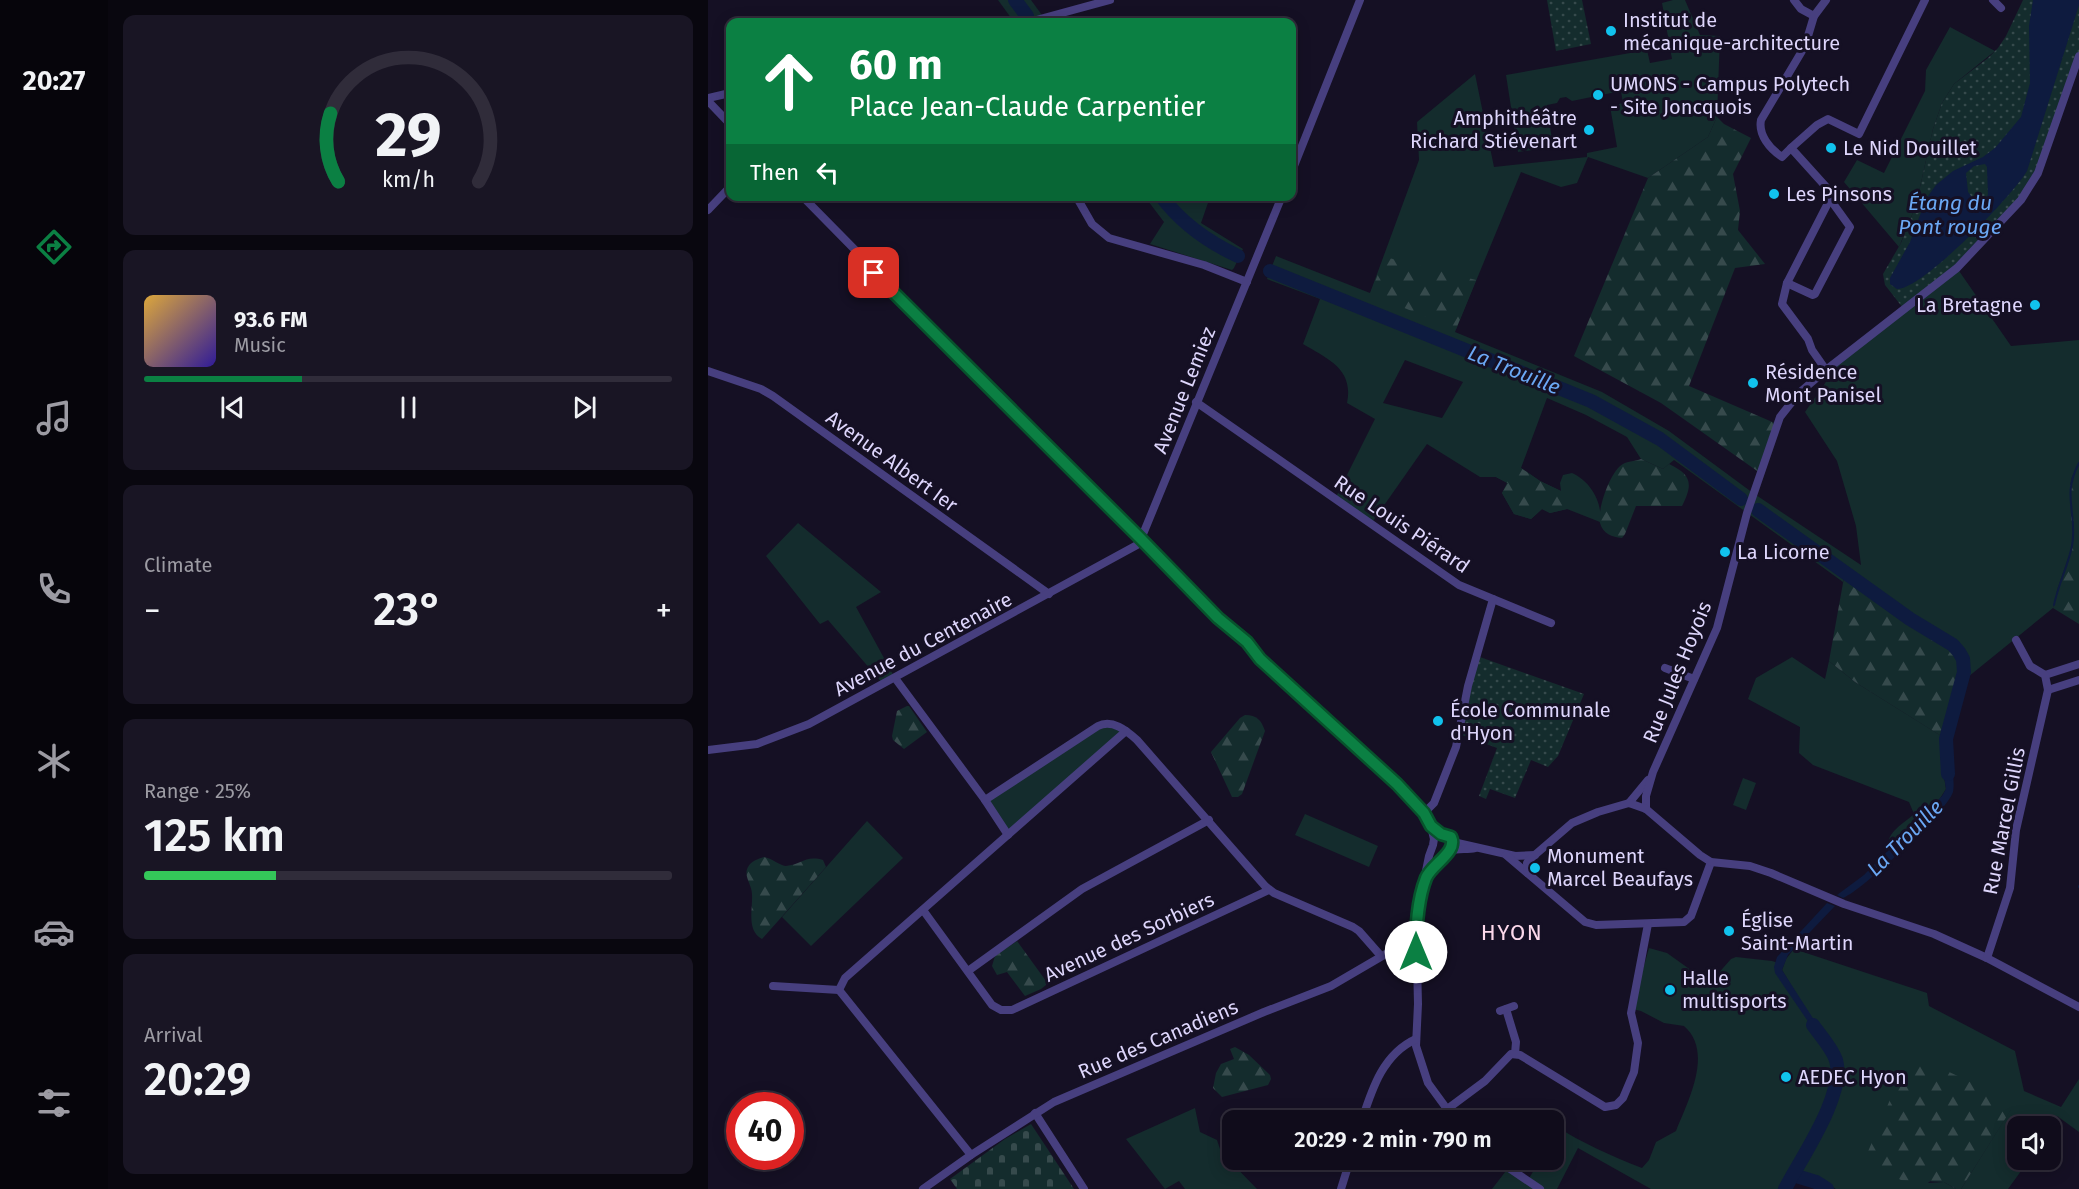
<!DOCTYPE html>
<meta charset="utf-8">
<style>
body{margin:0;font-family:"Fira Sans",sans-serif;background:#191524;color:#f1f3f6;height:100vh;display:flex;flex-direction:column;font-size:22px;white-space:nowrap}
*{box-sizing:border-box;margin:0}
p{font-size:20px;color:#9c9ba3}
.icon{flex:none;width:33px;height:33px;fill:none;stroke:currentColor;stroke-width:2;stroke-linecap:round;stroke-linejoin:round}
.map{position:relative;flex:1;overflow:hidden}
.panel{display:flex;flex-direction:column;gap:15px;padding:15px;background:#09070f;width:600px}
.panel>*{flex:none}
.guide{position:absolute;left:18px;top:18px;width:570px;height:183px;border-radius:12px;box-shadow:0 3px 15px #0003,0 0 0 2px #302c3a;background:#0b8043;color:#fff;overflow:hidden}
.fabs{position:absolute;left:1299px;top:1116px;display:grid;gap:12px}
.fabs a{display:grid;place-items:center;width:54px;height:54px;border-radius:12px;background:#100c1b;box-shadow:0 3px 15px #0003,0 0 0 2px #302c3a;font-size:30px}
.speed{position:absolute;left:18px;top:1092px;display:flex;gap:12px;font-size:30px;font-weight:700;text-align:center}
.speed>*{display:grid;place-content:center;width:78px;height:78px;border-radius:50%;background:#100c1b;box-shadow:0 3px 15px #0003,0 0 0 2px #302c3a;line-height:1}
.speed .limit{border:9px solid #d22;background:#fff;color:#111}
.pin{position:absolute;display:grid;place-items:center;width:51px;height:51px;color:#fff;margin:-26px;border-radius:12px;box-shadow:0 3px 9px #0006}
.me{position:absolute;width:66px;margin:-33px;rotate:0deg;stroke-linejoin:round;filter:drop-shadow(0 0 4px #0008)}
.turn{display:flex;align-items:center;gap:21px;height:126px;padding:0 24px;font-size:27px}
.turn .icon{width:78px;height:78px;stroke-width:2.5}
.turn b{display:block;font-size:42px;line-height:51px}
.then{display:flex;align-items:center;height:57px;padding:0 24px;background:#0003;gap:12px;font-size:22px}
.big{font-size:45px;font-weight:600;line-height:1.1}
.panel .tile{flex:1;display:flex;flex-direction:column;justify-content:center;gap:9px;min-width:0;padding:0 21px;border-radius:12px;background:#191524}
.panel .dial{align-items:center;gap:0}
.dial svg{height:156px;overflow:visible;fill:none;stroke:#302c3a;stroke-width:7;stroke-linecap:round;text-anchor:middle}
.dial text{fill:#f1f3f6;stroke:none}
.song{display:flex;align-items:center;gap:18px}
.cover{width:72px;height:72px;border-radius:9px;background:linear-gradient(135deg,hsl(40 70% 55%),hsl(250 70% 35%))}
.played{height:6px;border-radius:3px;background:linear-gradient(90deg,#0b8043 30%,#302c3a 30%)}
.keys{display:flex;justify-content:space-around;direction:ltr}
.heat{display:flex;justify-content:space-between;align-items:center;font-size:33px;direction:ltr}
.charge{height:9px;border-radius:4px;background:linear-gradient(90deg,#34c759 25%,#302c3a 0)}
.trip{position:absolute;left:514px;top:1110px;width:342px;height:60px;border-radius:12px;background:#100c1b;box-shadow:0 3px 15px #0003,0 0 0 2px #302c3a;font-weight:600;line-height:60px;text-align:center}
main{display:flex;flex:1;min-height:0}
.tabs{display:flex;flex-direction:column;width:108px;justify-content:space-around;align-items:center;background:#06050b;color:#9c9ba3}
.tabs .icon{width:42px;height:42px}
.tabs .on{color:#0b8043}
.tabs b{font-size:27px;color:#f1f3f6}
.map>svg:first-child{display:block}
.grass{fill:#142c2d;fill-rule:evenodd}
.forest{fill:url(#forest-firs)}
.cemetery{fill:url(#cemetery-stones)}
.park{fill:url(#park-dots)}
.water{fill:#0e1b3f;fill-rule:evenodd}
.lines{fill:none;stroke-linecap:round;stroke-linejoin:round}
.stream{stroke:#0e1b3f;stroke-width:2}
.river{stroke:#0e1b3f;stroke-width:14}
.minor{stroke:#473f7f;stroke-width:8}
.route-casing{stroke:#07532c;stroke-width:15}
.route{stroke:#0b8043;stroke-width:10}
.poi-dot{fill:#11c2ed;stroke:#151024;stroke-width:2}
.labels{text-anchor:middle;stroke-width:6;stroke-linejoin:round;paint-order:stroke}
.poi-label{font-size:20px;fill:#ded6fc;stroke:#151024;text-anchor:start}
.street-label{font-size:20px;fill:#ded6fc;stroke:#151024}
.water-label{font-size:21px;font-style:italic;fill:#6ba8f5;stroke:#151024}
.quarter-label{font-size:22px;letter-spacing:1.5px;fill:#fcd8eb;stroke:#151024}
</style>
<main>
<nav class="tabs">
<b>20:27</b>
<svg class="icon on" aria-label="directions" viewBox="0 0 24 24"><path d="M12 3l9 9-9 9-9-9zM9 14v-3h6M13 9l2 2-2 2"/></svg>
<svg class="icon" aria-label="music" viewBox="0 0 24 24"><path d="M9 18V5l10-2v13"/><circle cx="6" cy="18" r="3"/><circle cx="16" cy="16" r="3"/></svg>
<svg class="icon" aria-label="phone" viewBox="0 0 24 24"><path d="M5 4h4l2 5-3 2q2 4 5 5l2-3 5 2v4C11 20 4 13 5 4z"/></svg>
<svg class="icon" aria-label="climate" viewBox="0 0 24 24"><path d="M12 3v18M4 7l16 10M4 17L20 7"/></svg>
<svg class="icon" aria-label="car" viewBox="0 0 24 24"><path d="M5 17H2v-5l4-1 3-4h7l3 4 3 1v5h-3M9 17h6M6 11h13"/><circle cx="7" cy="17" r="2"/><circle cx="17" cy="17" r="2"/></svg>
<svg class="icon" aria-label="filters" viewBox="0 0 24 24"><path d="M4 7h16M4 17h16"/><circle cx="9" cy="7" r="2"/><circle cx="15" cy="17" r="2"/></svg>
</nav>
<section class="panel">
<div class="tile dial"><svg viewBox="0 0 100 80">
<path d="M14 69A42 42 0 1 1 86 69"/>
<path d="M14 69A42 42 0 0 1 10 34" stroke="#0b8043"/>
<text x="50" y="56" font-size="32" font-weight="700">29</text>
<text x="50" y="72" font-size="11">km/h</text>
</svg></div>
<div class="tile">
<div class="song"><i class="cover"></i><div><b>93.6 FM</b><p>Music</p></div></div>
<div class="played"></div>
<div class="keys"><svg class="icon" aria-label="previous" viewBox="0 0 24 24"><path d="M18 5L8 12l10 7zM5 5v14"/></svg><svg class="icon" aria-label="pause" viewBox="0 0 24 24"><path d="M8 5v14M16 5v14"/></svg><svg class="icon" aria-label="next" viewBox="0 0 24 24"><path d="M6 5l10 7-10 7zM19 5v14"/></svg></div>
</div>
<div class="tile"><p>Climate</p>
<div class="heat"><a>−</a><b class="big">23°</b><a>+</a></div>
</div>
<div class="tile"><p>Range · 25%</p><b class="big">125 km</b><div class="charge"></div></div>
<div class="tile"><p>Arrival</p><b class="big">20:29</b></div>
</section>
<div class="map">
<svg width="1371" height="1189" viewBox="0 0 1371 1189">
<defs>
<pattern id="forest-firs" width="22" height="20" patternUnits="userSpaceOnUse" patternTransform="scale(1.5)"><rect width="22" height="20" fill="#142c2d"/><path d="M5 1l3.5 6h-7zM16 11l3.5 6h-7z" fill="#364a4c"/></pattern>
<pattern id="cemetery-stones" width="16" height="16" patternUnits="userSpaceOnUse" patternTransform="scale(1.5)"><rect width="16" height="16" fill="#142c2d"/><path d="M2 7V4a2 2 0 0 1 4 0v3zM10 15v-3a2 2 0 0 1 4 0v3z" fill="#364a4c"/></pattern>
<pattern id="park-dots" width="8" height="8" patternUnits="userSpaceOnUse" patternTransform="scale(1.5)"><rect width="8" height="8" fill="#142c2d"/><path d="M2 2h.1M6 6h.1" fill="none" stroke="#364a4c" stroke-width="1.8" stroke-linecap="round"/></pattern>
</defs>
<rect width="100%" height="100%" fill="#151024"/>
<g class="grass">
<path d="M290,0H323L339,22H306Z"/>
<path d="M965,0H977L992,35L1012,36L1009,117L1000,137L940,178L880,157L869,183L853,187L813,172L747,332L894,392L961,431L1045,493L1153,565L1148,526L1129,461L1097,412L1122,376L1118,370L1249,268L1303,346L1371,340V463L1364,477L1362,487L1365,532L1364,547L1350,587L1345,608L1255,681L1256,672L1244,645L1202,619L1137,573L1135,582L966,460L955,469L933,459L919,437L878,415L839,398L813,468L832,481L853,491L852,483L855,475L864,473C882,481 895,502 892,522L859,509L842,513L834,509L823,519L806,514L794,493L799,483L788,477H772L719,444L663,524L627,499L667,419L639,403C646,369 620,359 595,344L612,299L559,279L568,256L662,293L711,160L709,122L767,74L786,167L879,157V153L909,147L902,106L915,103L913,91L864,101L858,97L852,98L849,103L839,105L845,147L810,152L798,75L939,50L942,63L964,59L954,3ZM697,360L755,382L734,418L675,403Z"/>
<path d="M1242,27L1287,51L1246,84L1234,103L1225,129L1208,205L1191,247L1136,182L1149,160L1176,173L1217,91L1218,70Z"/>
<path d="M437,197H502L493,223L535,249L526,268L524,270L442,244L456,222Z"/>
<path d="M90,523L173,592L148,607L187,678L175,684L120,620L112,624L58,556Z"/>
<path d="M1084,657L1117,679L1121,661L1147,682L1235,737L1233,757L1238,789L1229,803L1180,852C1177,832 1193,826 1206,814L1201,802L1105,765L1091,753L1092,727L1040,699L1048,678Z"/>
<path d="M394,724L411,727L412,736L300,835L277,800Z"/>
<path d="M1035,778L1048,783L1038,810L1025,805Z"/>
<path d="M597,814L670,846L661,867L587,835Z"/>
<path d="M159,821L195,858L103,946L74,917Z"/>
<path d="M941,948L959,953L987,973V977L984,982L991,987L1001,974L1008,976L1023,959L1028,957L1064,961L1070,963V970L1092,1000L1074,970L1078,959L1086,949L1219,993L1221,1006L1307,1051L1316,1091L1353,1107L1371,1079V1132L1349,1116L1342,1126H1310V1160H1321L1300,1189H1253L1303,1109L1220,1183L1236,1182L1248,1189H1128L1110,1179L1090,1173V1156L1070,1189H943L870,1148L849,1189H784L801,1167L820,1180L832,1160H846V1125C874,1143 903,1156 934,1168L941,1160L948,1142L968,1131C980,1101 1006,1052 976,1026L956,1023L933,1011L924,1009Z"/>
<path d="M487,1108L492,1132L509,1140L513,1152L549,1189H477L471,1181L457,1189L418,1139Z"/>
</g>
<g class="forest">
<path d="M1009,117L1016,124L1043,138L1025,174L1032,211L1030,230L1057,264L1027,268L981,386L1069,424L1052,473L953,403L866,356L940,178L1000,137Z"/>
<path d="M677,257L768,280L748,329L662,294Z"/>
<path d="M933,459L955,469L961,464C984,475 985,484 974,506H928L917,534L914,538C904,537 895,534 892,523C889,510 902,471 915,464C920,461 928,461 933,459Z"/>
<path d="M1371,463V624L1345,608L1350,587L1364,547L1362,487L1364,477Z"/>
<path d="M799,465L813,468L832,481L853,491L858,498L859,509L842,513L834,509L823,519L806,514L794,493L800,483L788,477L790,470Z"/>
<path d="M1137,572L1202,619L1245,645L1251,652L1255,659L1256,672L1238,739L1147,682L1121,661Z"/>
<path d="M199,706H201L219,732L196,749L185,740L184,736L189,711Z"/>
<path d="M537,715C549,715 553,720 557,731L534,794L530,797H524L503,752L532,718Z"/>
<path d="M56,857C63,858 73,866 78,866C93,865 97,855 115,860L118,867L54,939C38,930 45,909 44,894C44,885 35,876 40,867C43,861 50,859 56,857Z"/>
<path d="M309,941L338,981V985L333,989L317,996L299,972L289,975L284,966L287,956Z"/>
<path d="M527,1047L541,1055L562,1075L563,1079L560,1085L514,1097L505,1088L508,1073L513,1064L526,1059L522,1049Z"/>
<path d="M1209,1057L1299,1099L1304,1108L1253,1189H1248L1236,1182L1193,1180L1156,1161L1198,1062Z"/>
</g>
<path class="cemetery" d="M323,1124L366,1189H249L242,1179L297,1139Z"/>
<g class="park">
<path d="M839,0H874L883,44L848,51Z"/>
<path d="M1315,0H1371V56L1325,182L1249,268L1195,308L1177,285L1175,274L1193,243L1208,205L1225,129L1234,103L1246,84L1280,58L1290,48L1298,36Z"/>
<path d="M769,656L876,694L850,756L840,767L823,760L807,798L782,789L778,799L771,796L789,748L751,734Z"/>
</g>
<g class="water">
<path d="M1325,0H1371V5L1319,171C1305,195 1214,290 1189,289L1182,284V278L1202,242L1218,199L1228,185L1245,171L1275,157L1287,148L1313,117L1322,83L1321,26ZM1277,164L1279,167L1280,195L1275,201H1267L1260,192L1258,173L1266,166Z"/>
<path d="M1233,757L1242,759C1244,769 1247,782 1245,792C1240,810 1154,891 1135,898L1129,895L1156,875L1234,796L1238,789Z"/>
<path d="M1119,903L1127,906L1080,955L1074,970L1117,1037L1112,1039L1067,973L1066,967L1069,957Z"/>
</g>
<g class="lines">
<g class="stream">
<path d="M1346,605C1350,585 1360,566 1364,546C1370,514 1353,496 1371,463"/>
<path d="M1371,887V886"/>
</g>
<g class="river">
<path d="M307,0L319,16"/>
<path d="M453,196C474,224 500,242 530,256"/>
<path d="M562,271L883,401L952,439L1033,499"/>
<path d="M1050,510L1202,619L1245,645L1251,652L1255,659L1256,672L1238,739L1240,774"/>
<path d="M1085,1175L1108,1182L1119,1189"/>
<path d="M1077,1189C1093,1158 1138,1094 1128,1060C1124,1048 1112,1035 1105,1025"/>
</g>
<g class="minor">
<path d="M1086,0L1093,9L1106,16"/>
<path d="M1285,0L1293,8"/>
<path d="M321,22L402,0"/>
<path d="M0,98L22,93"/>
<path d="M0,101L22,124"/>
<path d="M1083,148L1074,157C1062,149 1050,135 1053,120L1097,46L1106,16L1118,0"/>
<path d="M584,171L652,0"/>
<path d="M94,196L157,260L166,273L433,539L510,618L539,642L552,659L689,784L716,813L723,826L733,834L741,835L745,842L807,856L827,855"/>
<path d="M368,196L384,224L401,238L496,265L539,282"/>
<path d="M0,210L22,187"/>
<path d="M1079,283L1105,295L1107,294L1142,227L1124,202L1122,195"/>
<path d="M1118,370L1104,350L1100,339L1074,304L1079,283L1119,205L1122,195L1120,189L1083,148L1109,125L1120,119L1151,134L1217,0"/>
<path d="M0,371L53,389L65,396L341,594"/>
<path d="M488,402L751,585L843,623"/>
<path d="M957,668L986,679"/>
<path d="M1337,675L1371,664"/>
<path d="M187,678L277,800L300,835"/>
<path d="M1340,690L1371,680"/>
<path d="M0,750L49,744L101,724L429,545L433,539L574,196"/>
<path d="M277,800L390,726C404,719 418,730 429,740L557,886L566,893L645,927L651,931L673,956"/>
<path d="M921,803L940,780"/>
<path d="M938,809V796L945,772L1009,628L1039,513L1072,417L1091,393L1118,370L1249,268L1313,200L1330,173L1371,56"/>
<path d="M716,813L726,803L748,747L760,686L785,599"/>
<path d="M723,826L726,839L725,845L721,856L708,920L710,1004L708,1046L720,1083L747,1120"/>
<path d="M798,855L877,922L888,925L976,922L983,916L1003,862"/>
<path d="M820,873L819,863L821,860L864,823L890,812L921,803L938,809L992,855L1003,862L1042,866L1063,873L1136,904L1226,934L1279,958L1371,1007"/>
<path d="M719,877C723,871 737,852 742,851C750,848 759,850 767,848"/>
<path d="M215,910L284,1005L293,1010H304L561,890"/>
<path d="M1279,958L1302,888L1308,830L1340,690L1337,675L1322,666L1308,640"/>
<path d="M260,971L374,889L501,820"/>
<path d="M65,986L131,990"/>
<path d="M131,990L137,978L418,731"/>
<path d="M131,990L263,1155"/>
<path d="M798,1009L808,1042L807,1054"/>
<path d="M792,1011L806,1006"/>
<path d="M738,1110L777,1081L803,1054L812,1055L897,1107L908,1105L915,1098L926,1072L930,1043L923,1013L940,924"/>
<path d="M327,1113L376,1189"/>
<path d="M654,1120C664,1089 675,1054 708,1039"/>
<path d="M789,1160L832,1189"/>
<path d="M215,1189L263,1155L346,1102L556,1012L623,986L700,941L708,940"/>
<path d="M633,1189L642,1160"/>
</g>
</g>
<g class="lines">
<g class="route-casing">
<path id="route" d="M166,273L433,539L510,618L539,642L552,659L689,784L716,813L723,826L733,834L743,837C750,852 724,864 718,878C709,901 708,928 708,952"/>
</g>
<use href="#route" class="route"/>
</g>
<g class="poi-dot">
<circle cx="903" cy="31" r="6"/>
<circle cx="890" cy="95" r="6"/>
<circle cx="881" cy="130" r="6"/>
<circle cx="1123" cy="148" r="6"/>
<circle cx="1066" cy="194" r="6"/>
<circle cx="1327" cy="305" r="6"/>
<circle cx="1045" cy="383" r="6"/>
<circle cx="1017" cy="552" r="6"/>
<circle cx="730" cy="721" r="6"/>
<circle cx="827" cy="868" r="6"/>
<circle cx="1021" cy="931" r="6"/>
<circle cx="962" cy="990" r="6"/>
<circle cx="1078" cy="1077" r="6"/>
</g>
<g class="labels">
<g class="poi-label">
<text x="915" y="27">Institut de<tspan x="915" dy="23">mécanique-architecture</tspan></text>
<text x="902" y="91">UMONS - Campus Polytech<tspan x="902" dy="23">- Site Joncquois</tspan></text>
<text x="869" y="125" text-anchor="end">Amphithéâtre<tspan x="869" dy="23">Richard Stiévenart</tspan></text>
<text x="1135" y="155">Le Nid Douillet</text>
<text x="1078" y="201">Les Pinsons</text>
<text x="1315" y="312" text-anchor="end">La Bretagne</text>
<text x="1057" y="379">Résidence<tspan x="1057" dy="23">Mont Panisel</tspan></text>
<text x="1029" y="559">La Licorne</text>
<text x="742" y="717">École Communale<tspan x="742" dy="23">d'Hyon</tspan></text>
<text x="839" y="863">Monument<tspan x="839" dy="23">Marcel Beaufays</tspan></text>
<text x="1033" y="927">Église<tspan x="1033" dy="23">Saint-Martin</tspan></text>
<text x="974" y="985">Halle<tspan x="974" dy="23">multisports</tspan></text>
<text x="1090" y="1084">AEDEC Hyon</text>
</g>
<g class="street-label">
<text transform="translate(476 390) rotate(-68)" y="7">Avenue Lemiez</text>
<text transform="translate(184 461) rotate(36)" y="7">Avenue Albert Ier</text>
<text transform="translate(694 524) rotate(34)" y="7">Rue Louis Piérard</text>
<text transform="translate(215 644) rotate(-28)" y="7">Avenue du Centenaire</text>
<text transform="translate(969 672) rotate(-68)" y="7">Rue Jules Hoyois</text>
<text transform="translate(1296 821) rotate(-79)" y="7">Rue Marcel Gillis</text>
<text transform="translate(421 937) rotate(-25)" y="7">Avenue des Sorbiers</text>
<text transform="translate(450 1039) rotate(-23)" y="7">Rue des Canadiens</text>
</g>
<g class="water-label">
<text x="1242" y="210">Étang du<tspan x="1242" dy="24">Pont rouge</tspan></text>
<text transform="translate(806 370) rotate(22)" y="7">La Trouille</text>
<text transform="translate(1197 838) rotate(-45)" y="7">La Trouille</text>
</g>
<g class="quarter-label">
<text x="804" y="940">HYON</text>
</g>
</g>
</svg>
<div class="fabs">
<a><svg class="icon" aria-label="sound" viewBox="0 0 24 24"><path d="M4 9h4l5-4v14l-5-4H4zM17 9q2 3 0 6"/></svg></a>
</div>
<div class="speed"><div class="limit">40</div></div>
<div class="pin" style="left:166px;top:273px;background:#d93025"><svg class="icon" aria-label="arrive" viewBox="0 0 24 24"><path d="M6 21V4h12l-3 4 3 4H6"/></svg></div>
<svg class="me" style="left:708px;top:952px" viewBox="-20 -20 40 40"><circle r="19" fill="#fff"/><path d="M0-13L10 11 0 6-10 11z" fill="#0b8043"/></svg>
<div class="trip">20:29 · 2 min · 790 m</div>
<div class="guide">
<div class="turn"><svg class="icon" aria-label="ahead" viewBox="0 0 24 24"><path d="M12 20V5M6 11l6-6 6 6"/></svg><div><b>60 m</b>Place Jean-Claude Carpentier</div></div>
<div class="then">Then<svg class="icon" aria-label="left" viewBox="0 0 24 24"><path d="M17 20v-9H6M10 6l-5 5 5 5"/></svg></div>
</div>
</div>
</main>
